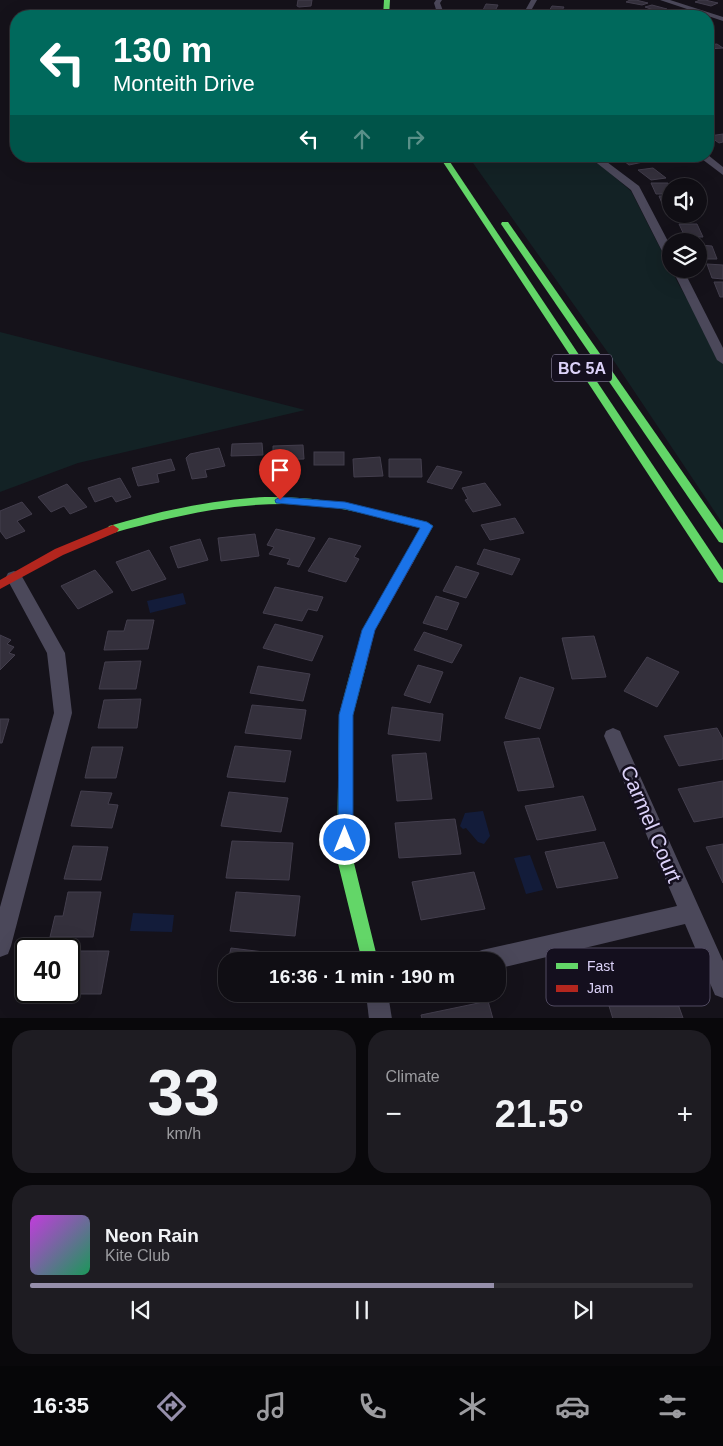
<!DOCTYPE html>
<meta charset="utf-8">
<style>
body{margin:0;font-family:Arial,sans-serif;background:#1e1c22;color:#f1f3f6;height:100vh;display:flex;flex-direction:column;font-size:19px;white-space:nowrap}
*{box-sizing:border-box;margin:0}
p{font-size:16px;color:#9c9ca0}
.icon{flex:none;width:28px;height:28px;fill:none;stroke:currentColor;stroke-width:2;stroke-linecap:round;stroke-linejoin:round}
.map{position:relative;height:1018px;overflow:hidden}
.side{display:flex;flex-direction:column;gap:12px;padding:12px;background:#09080b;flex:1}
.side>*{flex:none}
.guide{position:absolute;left:10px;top:10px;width:704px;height:152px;border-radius:20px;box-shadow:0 5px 20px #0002,0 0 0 1px #302e34;background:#00695c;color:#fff;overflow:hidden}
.fabs{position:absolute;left:662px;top:178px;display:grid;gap:10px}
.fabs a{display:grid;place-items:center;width:45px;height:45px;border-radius:50%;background:#100e14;box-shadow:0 5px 20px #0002,0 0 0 1px #302e34;font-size:25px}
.speed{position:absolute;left:15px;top:938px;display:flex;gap:10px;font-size:25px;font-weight:700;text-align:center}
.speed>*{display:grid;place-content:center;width:65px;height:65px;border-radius:50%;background:#100e14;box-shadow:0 5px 20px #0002,0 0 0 1px #302e34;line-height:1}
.speed .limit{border:2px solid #111;border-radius:8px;background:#fff;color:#111}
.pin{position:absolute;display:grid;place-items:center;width:42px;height:42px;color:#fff;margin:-51px -21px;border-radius:50% 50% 50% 0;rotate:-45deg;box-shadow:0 0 5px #0007}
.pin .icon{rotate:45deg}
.me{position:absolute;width:55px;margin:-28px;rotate:0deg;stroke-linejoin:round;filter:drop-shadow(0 0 4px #0008)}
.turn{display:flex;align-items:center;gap:18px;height:105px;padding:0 20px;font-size:22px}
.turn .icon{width:65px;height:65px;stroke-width:2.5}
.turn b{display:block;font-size:35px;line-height:42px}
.lanes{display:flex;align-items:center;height:48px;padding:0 20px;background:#0003;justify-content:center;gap:25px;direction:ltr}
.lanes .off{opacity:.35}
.big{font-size:38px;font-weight:600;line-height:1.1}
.side .widget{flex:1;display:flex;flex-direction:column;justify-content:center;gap:8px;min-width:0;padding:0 18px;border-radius:20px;background:#1e1c22}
.side .dial{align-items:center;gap:0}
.dial b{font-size:65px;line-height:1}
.song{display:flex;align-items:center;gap:15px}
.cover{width:60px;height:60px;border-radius:8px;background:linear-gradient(135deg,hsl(290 70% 55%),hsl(150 70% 35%))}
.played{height:5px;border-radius:2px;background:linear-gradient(90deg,#968fab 70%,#302e34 70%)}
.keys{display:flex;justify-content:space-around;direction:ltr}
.heat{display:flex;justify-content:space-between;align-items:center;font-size:28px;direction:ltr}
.side .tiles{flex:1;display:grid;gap:12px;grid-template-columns:1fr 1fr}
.widget:last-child{grid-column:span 2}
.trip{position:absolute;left:218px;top:952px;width:288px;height:50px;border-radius:20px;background:#100e14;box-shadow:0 5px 20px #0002,0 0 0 1px #302e34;font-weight:600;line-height:50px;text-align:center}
.tabs{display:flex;height:80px;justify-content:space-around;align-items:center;background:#060608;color:#9c9ca0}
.tabs .icon{width:35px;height:35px}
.tabs .current{color:#968fab}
.tabs b{font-size:22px;color:#f1f3f6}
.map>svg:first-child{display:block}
.green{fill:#132225}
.water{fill:#131c3a}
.building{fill:#34303c;stroke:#433e4d}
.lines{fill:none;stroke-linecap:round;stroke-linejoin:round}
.street{fill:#4b485a;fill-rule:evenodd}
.fast{fill:#63d668;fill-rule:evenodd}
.jam{fill:#b3261e;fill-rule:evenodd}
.route{fill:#1a73e8;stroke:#114b97}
.labels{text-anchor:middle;stroke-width:5;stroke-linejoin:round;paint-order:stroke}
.shield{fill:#140f1e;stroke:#a098b7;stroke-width:1}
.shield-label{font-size:16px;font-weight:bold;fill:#dcd2f9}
.near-street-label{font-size:21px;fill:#dcd2f9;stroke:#140f1e}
.key{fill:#140f1e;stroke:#504a60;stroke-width:1}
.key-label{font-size:14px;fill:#dcd2f9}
</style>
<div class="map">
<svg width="723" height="1019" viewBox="0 0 723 1019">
<rect width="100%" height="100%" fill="#15121a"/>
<g class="green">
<path d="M468,156H590L631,191L678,283L723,363V524L616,364Z"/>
<path d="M0,332L305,410L78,463L0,492Z"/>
</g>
<g class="water">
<path d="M183,593L186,604L150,613L147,601Z"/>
<path d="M483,811L490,836L484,844L478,842L466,828L463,829L460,826L465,813Z"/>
<path d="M530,855L543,890L526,894L514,858Z"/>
<path d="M133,913L174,915L172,932L130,931Z"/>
</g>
<g class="building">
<path d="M298,0H312L311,6L299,7L297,6Z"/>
<path d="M630,0H636L648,3L642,5L626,2Z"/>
<path d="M700,0H705L718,3L711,6L695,2Z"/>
<path d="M486,4L498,5L495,11L483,10Z"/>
<path d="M652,5L667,9L659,12L645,7Z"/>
<path d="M552,6L564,7L561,12L549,11Z"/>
<path d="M717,44L723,48L708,49V45Z"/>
<path d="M723,134V142L719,143L709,136Z"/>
<path d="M618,156H635L643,162L629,165Z"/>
<path d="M653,168L666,178L651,180L638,170Z"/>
<path d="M651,183H668L671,194H656Z"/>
<path d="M659,196H671V208H664Z"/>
<path d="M672,214H690L693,221H675Z"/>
<path d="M679,224H697L703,237H685Z"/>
<path d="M699,245L712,246L717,259H699Z"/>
<path d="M707,264L723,265V279L712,278Z"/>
<path d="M714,282H723V297H720Z"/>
<path d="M262,443L263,455L231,456L232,444Z"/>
<path d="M303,445L304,459L273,460V446Z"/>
<path d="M219,448L225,466L205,470L207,477L192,479L186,458L190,454Z"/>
<rect x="314" y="452" width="30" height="13"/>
<path d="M380,457L383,476L354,477L353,459Z"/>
<path d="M171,459L175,470L157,474L159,482L138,486L132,468Z"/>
<path d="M389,459H421L422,477H389Z"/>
<path d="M437,466L462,472L452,489L427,482Z"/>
<path d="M120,478L131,497L116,502L112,496L95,502L88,488Z"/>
<path d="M485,483L501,505L473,512L465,500L468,499L462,488Z"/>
<path d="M67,484L87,507L70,514L64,506L51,512L38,497Z"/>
<path d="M22,502L32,514L17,521L25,531L6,539L0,531V511Z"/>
<path d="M515,518L524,533L490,540L481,525Z"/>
<path d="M276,529L315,538L299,567L287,564L290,559L269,554L274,547L267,545Z"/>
<path d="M255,534L259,556L221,561L218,538Z"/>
<path d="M329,538L361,546L354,557L359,559L346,582L308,571Z"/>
<path d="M200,539L208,560L178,568L170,547Z"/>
<path d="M484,549L520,559L512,575L477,564Z"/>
<path d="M149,550L166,579L132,591L116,562Z"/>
<path d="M456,566L479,573L466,598L443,591Z"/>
<path d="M95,570L113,592L78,609L61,586Z"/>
<path d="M275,587L323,597L317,611L308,609L302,621L263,613Z"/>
<path d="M436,596L459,603L447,630L423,623Z"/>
<path d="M127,620H154L148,649L104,650L108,631H124Z"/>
<path d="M275,624L323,636L312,661L263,648Z"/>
<path d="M424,632L462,645L452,663L414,650Z"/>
<path d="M0,635L11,640L7,644L14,647L9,653L15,655L0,670Z"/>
<path d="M594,636L606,677L572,679L562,638Z"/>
<path d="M647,657L679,672L657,707L624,691Z"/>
<path d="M141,661L136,689H99L105,662Z"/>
<path d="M418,665L443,672L430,703L404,695Z"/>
<path d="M258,666L310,674L303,701L250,693Z"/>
<path d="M520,677L554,688L540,729L505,718Z"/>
<path d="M141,699L137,728H98L104,700Z"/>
<path d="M252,705L306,710L301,739L245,733Z"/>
<path d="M392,707L443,714L440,741L388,734Z"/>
<path d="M0,719H9L2,743H0Z"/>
<path d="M717,728L723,739V759L679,766L664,736Z"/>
<path d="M539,738L554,787L518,791L504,742Z"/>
<path d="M235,746L291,751L285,782L227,777Z"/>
<path d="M92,747H123L116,778H85Z"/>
<path d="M426,753L432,799L397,801L392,755Z"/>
<path d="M723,781V817L694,822L678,789Z"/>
<path d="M81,791L112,793L108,804L118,805L112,828L71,826Z"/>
<path d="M229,792L288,798L281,832L221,826Z"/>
<path d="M583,796L596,830L537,840L525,806Z"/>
<path d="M455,819L461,854L399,858L395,823Z"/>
<path d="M232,841L293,843L289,880L226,878Z"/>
<path d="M604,842L618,878L557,888L545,852Z"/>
<path d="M723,844V883L706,847Z"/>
<path d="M73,846L108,847L101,880L64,879Z"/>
<path d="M474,872L485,909L421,920L412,882Z"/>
<path d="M68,892H101L93,937H50L55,916H63Z"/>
<path d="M236,892L300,896L295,936L230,931Z"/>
<path d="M231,948L297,956L296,961H228Z"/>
<path d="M73,951H109L101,994H64V991H69V971Z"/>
<path d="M667,974L683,1018L613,1019L602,983Z"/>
<path d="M248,994H291L290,999Z"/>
<path d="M488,1001L493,1019H422L421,1015Z"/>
</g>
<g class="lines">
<g class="street">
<path d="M436,0H442L440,3L445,16H438L434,3Z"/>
<path d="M531,0H537L528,16H522Z"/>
<path d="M660,0H670L723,17V21Z"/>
<path d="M708,155L723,167V175L698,156Z"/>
<path d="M588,156H599L639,186L671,247V260L665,257L631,190Z"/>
<path d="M672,269H683L723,348V364L717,360Z"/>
<path d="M14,571L20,573L65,653L72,713L11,946L8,954L0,957V907L54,713L47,653L6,577L8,573Z"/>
<path d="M613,728L620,731L622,736L723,961V998L715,995L685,924L496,969V961H471L474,953L482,950L677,906L604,736L606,731Z"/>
<path d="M366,994H388L392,1019H369Z"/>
</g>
<g class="fast">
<path d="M384,0H390L389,16H383Z"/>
<path d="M439,156H446L723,570V583L719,582Z"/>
<path d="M502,222H508L723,530V543L719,542L501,224Z"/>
<path d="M265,497C325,496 369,508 427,522L433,526L412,564H404L402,561L420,528C391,521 361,512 331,507C257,497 184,513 113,533L107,529L109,526C160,511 211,500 265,497Z"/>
<path d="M360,657L365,658L367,662L353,715V859L378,961H362L337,859L339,715L353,662L355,658Z"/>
</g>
<g class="jam">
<path d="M113,525L119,529L117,532L63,555L0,589V580L55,549Z"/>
<path d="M408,557L412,558L414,561L375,630L367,662L365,666L360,667L355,666L353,662L363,630L404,558Z"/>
</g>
</g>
<path class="route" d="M280,497L345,502L427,522L433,526L375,630L353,715V840L351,845L345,847L340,845L338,840L339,715L362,630L420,528L345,509L276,503L275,500Z"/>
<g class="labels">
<rect class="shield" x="552" y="354.5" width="60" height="27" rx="4"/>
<g class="shield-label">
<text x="582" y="374">BC 5A</text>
</g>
<g class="near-street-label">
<text transform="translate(651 824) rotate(67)" y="7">Carmel Court</text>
</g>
</g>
<rect x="546" y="948" width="164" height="58" rx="8" class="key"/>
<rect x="556" y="963" width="22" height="6" fill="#63d668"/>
<rect x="556" y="985" width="22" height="7" fill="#b3261e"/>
<g class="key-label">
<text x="587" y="971">Fast</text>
<text x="587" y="993">Jam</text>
</g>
</svg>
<div class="fabs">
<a><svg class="icon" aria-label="sound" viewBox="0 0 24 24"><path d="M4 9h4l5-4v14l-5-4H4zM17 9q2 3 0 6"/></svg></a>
<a><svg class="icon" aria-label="layers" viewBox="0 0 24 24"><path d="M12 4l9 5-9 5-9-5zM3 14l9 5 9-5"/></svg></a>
</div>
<div class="speed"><div class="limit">40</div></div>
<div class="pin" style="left:280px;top:500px;background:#d93025"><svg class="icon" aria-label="arrive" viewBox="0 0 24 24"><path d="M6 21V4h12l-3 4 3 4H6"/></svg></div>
<svg class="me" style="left:345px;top:840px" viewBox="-20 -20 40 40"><circle r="17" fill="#1a73e8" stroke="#fff" stroke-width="3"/><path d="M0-11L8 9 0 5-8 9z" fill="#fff"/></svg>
<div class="trip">16:36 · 1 min · 190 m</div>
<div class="guide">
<div class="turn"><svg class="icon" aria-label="left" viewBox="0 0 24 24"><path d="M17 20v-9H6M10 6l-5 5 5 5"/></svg><div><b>130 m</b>Monteith Drive</div></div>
<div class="lanes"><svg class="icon" aria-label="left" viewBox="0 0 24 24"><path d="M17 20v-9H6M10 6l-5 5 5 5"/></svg><svg class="icon off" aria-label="ahead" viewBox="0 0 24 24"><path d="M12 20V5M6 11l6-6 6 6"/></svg><svg class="icon off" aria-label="right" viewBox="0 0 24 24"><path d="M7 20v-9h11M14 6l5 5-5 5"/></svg></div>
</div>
</div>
<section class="side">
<div class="tiles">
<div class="widget dial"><b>33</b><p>km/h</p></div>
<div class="widget"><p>Climate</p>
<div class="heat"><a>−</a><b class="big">21.5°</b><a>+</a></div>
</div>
<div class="widget">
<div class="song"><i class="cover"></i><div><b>Neon Rain</b><p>Kite Club</p></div></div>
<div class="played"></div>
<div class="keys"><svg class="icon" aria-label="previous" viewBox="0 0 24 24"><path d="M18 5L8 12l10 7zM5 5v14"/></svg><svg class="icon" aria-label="pause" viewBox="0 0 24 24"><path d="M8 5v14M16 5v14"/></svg><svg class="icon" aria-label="next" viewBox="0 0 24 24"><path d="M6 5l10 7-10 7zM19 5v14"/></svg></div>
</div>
</div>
</section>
<nav class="tabs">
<b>16:35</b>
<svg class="icon current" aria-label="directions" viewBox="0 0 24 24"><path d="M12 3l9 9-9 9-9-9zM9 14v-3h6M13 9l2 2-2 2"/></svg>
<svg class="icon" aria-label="music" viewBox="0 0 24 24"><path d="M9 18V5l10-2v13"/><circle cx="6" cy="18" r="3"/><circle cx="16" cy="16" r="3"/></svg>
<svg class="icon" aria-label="phone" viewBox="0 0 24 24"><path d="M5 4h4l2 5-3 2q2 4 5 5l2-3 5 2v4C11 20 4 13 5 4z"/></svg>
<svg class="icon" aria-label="climate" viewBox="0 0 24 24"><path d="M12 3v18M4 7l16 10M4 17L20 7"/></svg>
<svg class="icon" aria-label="car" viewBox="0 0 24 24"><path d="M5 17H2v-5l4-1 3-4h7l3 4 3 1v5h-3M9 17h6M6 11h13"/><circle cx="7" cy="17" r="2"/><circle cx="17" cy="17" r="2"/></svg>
<svg class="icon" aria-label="filters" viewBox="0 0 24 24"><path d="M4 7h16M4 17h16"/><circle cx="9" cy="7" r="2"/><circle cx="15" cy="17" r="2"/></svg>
</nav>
